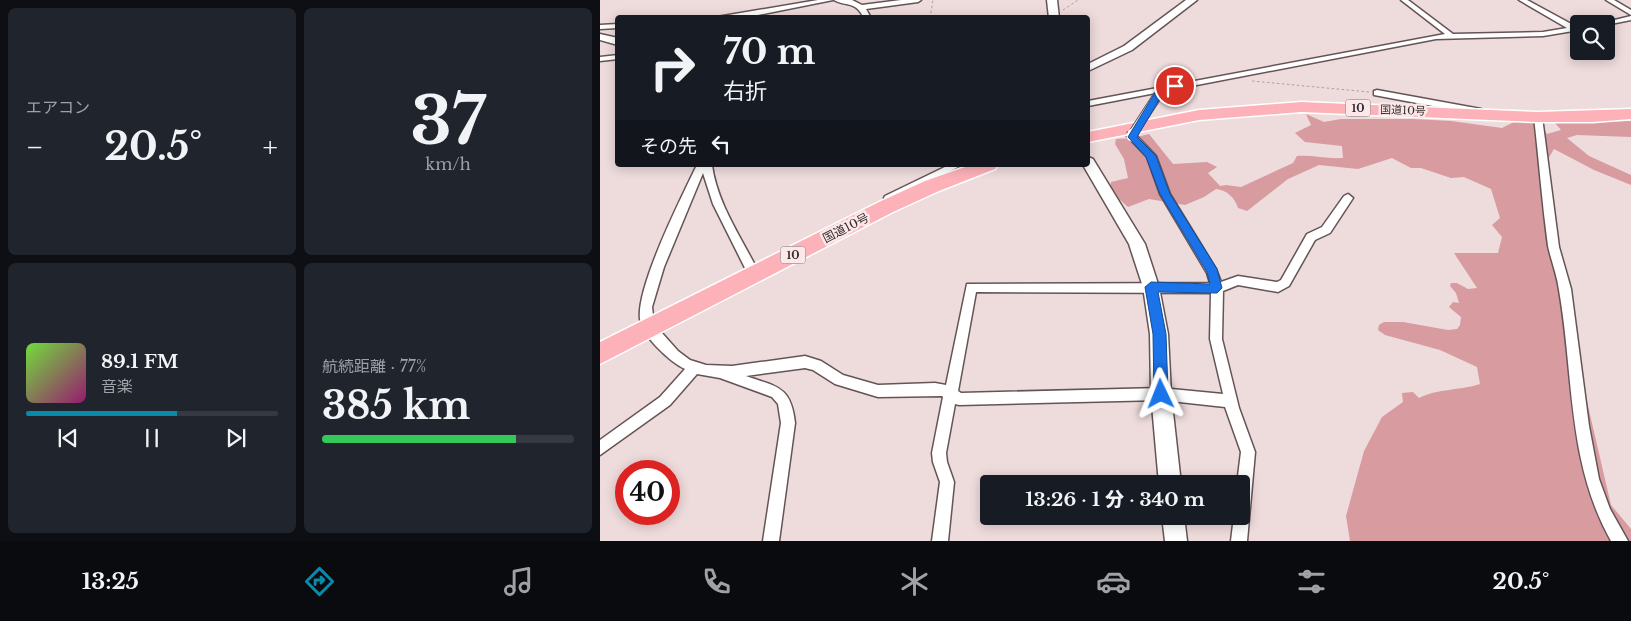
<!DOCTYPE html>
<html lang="ja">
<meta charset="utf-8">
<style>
body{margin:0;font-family:"Libre Baskerville","Noto Sans JP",serif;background:#20242c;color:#f1f3f6;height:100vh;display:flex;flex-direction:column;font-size:19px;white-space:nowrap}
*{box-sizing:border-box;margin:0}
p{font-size:16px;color:#9ea1a6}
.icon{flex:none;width:28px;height:28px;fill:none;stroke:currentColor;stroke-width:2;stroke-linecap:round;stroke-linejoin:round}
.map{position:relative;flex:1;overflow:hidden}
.panel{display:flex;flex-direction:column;gap:8px;padding:8px;background:#0d0f14;width:600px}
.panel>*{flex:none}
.hud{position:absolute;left:15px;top:15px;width:475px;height:152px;border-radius:5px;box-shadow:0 2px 12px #0003;background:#171b24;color:#f1f3f6;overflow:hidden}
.controls{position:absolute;left:970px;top:15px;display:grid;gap:10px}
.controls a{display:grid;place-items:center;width:45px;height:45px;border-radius:5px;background:#171b24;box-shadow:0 2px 12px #0003;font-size:25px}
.speed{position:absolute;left:15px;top:460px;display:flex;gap:10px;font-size:25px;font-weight:700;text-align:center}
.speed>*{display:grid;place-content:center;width:65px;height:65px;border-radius:50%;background:#171b24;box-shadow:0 2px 12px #0003;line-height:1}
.speed .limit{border:8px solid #d22;background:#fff;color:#111}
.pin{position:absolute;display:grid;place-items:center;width:42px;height:42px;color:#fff;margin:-21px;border:2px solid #fff;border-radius:50%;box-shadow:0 1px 5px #0007}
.me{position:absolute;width:55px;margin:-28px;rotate:358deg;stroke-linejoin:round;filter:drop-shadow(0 0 4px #0008)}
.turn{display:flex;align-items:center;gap:18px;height:105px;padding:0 25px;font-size:22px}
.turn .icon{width:65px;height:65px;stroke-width:2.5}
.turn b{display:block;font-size:35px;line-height:42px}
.then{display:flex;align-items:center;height:48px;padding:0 25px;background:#0003;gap:10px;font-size:19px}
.big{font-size:38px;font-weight:800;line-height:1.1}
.panel .card{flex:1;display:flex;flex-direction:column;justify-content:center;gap:8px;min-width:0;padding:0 18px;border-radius:8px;background:#20242c}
.panel .dial{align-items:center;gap:0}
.dial b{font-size:65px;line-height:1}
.song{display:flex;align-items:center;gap:15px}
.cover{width:60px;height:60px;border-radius:8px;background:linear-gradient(135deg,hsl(100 70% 55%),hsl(320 70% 35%))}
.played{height:5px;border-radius:2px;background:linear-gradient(90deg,#098aab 60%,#363941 60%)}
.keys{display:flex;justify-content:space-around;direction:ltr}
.heat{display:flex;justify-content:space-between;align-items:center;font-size:28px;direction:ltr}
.charge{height:8px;border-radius:4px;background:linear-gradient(90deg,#34c759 77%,#363941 0)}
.panel .tiles{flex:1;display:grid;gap:8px;grid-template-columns:repeat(2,1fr)}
.trip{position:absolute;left:380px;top:475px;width:270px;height:50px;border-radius:5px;background:#171b24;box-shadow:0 2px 12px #0003;font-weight:800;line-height:50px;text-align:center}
.dock{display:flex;height:80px;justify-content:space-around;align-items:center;background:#090b0e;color:#9ea1a6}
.dock .icon{width:35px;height:35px}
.dock .on{color:#098aab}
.dock b{font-size:22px;color:#f1f3f6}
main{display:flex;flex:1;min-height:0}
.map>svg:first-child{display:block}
.forest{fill:#d79ba0}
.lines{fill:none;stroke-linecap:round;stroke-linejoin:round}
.street-casing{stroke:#655455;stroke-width:3}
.secondary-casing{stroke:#655455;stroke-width:3}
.highway-casing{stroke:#fff;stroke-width:3}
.path{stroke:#afa0a1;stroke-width:1;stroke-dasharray:2.5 2.5;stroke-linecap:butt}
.street{fill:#fff;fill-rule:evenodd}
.secondary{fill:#fff;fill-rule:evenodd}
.highway{fill:#fdb1b8;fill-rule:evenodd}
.street-bridge-far1-casing{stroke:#655455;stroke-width:10;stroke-linecap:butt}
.street-bridge-casing{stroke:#655455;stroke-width:13;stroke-linecap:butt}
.street-bridge-far1{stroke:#fff;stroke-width:8}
.street-bridge{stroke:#fff;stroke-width:11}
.route{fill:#1a73e8;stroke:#114b97}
.labels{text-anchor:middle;stroke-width:5;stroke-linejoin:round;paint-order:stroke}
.shield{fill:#fce8e9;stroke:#716566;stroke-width:1}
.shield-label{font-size:11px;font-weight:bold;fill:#352d2e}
.far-street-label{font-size:11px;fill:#352d2e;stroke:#fce8e9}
.street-label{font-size:12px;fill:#352d2e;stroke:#fce8e9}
</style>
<main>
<section class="panel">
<div class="tiles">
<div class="card"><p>エアコン</p>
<div class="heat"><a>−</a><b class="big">20.5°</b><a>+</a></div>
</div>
<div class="card dial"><b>37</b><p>km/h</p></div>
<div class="card">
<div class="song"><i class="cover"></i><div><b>89.1 FM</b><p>音楽</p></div></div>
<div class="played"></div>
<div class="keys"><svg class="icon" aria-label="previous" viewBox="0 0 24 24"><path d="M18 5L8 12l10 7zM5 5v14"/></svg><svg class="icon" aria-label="pause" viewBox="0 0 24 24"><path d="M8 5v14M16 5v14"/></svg><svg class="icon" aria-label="next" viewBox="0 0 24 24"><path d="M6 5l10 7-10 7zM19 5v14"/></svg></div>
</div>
<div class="card"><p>航続距離 · 77%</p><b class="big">385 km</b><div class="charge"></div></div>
</div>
</section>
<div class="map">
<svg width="1031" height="541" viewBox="0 0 1031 541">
<rect width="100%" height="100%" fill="#eedbdc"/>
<path class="forest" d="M706,114L724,122L741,119H813L851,121L902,128L916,121L939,123L947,134L961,130L955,123L1031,121V137L977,135L967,138L989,156L1031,175V185L994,170L954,149L939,174L949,238L1011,505L1031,529V541H750L746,516L764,451L782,417L803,402L802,393L813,392L819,398C840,388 858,391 880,384L877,367L840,350L785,335L778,330L779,325L784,322H803L848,330L857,329L860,325L861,317L849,307L853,302L859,303L856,293L850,286L851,283H857L868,289L877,288L854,253H898L902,237L892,225L900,218L891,189L864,177L851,178L821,168H811L792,158L758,169L719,165L688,179L647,211L638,208C635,198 627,190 616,189L604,197L585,205L549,199L528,207L510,191L511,182L528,178L524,159L515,144L516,139L533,138L549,134L573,164L607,162L617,167L608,173L620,186L626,185L641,187L693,163L697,156C713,155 727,159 743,158L742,146L705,142L695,133L711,125Z"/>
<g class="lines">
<g class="street-casing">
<g id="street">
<path d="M218,0H233L153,16L111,18Z"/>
<path d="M234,0H252L262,5L301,0H321L318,2L266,9L271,18H264C255,0 246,7 234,0Z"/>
<path d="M801,0H808L853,34L943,32L967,28L919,0H927L975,26H979V30L943,36L836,39L488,106V101L845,34Z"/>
<path d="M1006,0H1014L1031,10V15Z"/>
<path d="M1031,16V20L1006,25L998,24Z"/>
<path d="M18,24V28L0,29V25Z"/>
<path d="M18,55V59L0,61V57Z"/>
<path d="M777,90L881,109L885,112L881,115L774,95V91Z"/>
<path d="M938,114L942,117L959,247L971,289L989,426L999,479L1010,509L1028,541H1011C967,463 974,376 959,290C957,275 951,260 948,246C942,203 939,160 934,117Z"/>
<path d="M532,133L535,134L556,156L570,194L616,269L621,282L638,276L677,282L681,280L707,234L722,227L744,196L748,194L753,198L730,233L715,240L689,286L678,292L638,285L623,291L622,339L639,408L655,452L647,541H631L634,516H641V484H637L641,452L625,407L561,400L359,405L355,404L346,453L347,462L354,482L348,541H332L340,482L333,462L332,453L343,397L342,396L278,397L235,384L213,370L205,368L146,376C177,387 191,386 195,423L179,541H163L181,423L178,404L172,397L120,378L97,374L70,405L0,455V440L60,397L85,369C70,362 42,336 40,319C36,287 82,196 97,165H112C117,204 143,240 160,275L158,278H150L113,204L103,173L64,267L52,307L54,324L78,351L90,360L106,365L132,366L205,356L221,361L243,375L278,385L335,383L346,385L367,284L610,283L607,273L560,194L547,157L527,136ZM376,292L611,293L610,339L623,394L561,388L361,393L358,391Z"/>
<path d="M349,165H362L293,200L289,202L284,198L285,196Z"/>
</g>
</g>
<g class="secondary-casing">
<g id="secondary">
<path d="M447,0H457L459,18H449Z"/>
<path d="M586,0H597L532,50L488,71V64L524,46Z"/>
<path d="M0,34L18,38V45L0,40Z"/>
<path d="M488,157L493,159L545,244L559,287L568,334L571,394L581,484H559L551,394L550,334L543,287L529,244L483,165H488Z"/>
<path d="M562,516H584L587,541H565Z"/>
</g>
</g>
<g class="highway-casing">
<g id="highway">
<path d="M701,102L938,112L1031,109V119L993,122H938L701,112L599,120L488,142V132L599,110Z"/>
<path d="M371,165H398L395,169L339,191L293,212L0,364V342L279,202L325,181Z"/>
</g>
</g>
<g class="path">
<path d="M463,10L478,0"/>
<path d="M330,18L333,0"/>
<path d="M652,81L769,92"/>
</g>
<use href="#street" class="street"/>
<use href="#secondary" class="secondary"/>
<use href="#highway" class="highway"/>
<g class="street-bridge-far1-casing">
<path id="street-bridge-far1" d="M532,135L558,95"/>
</g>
<g class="street-bridge-casing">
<path id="street-bridge" d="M532,136L533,134"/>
</g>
<use href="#street-bridge-far1" class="street-bridge-far1"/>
<use href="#street-bridge" class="street-bridge"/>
</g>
<path class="route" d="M575,83L579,86L578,88L565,90L537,137L556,156L570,194L617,269L622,288L617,293L558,292L566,334L568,394L566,398L561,400L556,398L554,394L553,334L545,287L551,282L610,284L607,272L560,194L546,157L528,137L559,86Z"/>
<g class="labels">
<g class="shield">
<rect x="745.5" y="99.5" width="25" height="17" rx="4"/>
<rect x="180.5" y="246.5" width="25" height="17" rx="4"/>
</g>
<g class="shield-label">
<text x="758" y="112">10</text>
<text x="193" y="259">10</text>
</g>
<g class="far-street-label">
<text transform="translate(803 110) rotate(2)" y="4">国道10号</text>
</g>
<g class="street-label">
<text transform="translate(246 228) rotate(-27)" y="4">国道10号</text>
</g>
</g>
</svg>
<div class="controls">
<a><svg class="icon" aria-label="search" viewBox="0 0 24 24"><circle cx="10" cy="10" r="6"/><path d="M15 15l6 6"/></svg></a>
</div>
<div class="speed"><div class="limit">40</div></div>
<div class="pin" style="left:575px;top:86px;background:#d93025"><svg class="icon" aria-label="arrive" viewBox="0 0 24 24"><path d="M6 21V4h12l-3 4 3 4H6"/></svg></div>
<svg class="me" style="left:561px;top:394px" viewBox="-20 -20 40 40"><path d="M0-17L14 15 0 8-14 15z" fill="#1a73e8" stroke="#fff" stroke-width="4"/></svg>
<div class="trip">13:26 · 1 分 · 340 m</div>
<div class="hud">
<div class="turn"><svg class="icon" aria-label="right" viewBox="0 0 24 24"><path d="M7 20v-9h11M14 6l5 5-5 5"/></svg><div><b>70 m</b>右折</div></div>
<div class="then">その先<svg class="icon" aria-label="left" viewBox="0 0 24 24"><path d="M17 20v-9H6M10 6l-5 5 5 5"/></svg></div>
</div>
</div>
</main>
<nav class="dock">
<b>13:25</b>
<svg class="icon on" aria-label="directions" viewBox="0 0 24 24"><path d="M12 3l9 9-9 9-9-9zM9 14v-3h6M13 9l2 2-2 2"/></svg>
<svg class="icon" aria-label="music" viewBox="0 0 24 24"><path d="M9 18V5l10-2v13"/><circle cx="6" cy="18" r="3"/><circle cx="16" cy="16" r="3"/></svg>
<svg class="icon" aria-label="phone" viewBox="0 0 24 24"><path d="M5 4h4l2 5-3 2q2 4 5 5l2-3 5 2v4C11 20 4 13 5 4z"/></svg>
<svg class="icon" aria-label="climate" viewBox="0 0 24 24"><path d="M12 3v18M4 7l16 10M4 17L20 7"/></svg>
<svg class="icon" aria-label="car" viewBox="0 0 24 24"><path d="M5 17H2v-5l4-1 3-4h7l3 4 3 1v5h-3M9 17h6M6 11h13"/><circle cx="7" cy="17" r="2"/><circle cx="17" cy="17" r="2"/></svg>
<svg class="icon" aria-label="filters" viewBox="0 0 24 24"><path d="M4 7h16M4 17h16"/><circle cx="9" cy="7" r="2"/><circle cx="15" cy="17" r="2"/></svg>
<b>20.5°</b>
</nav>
